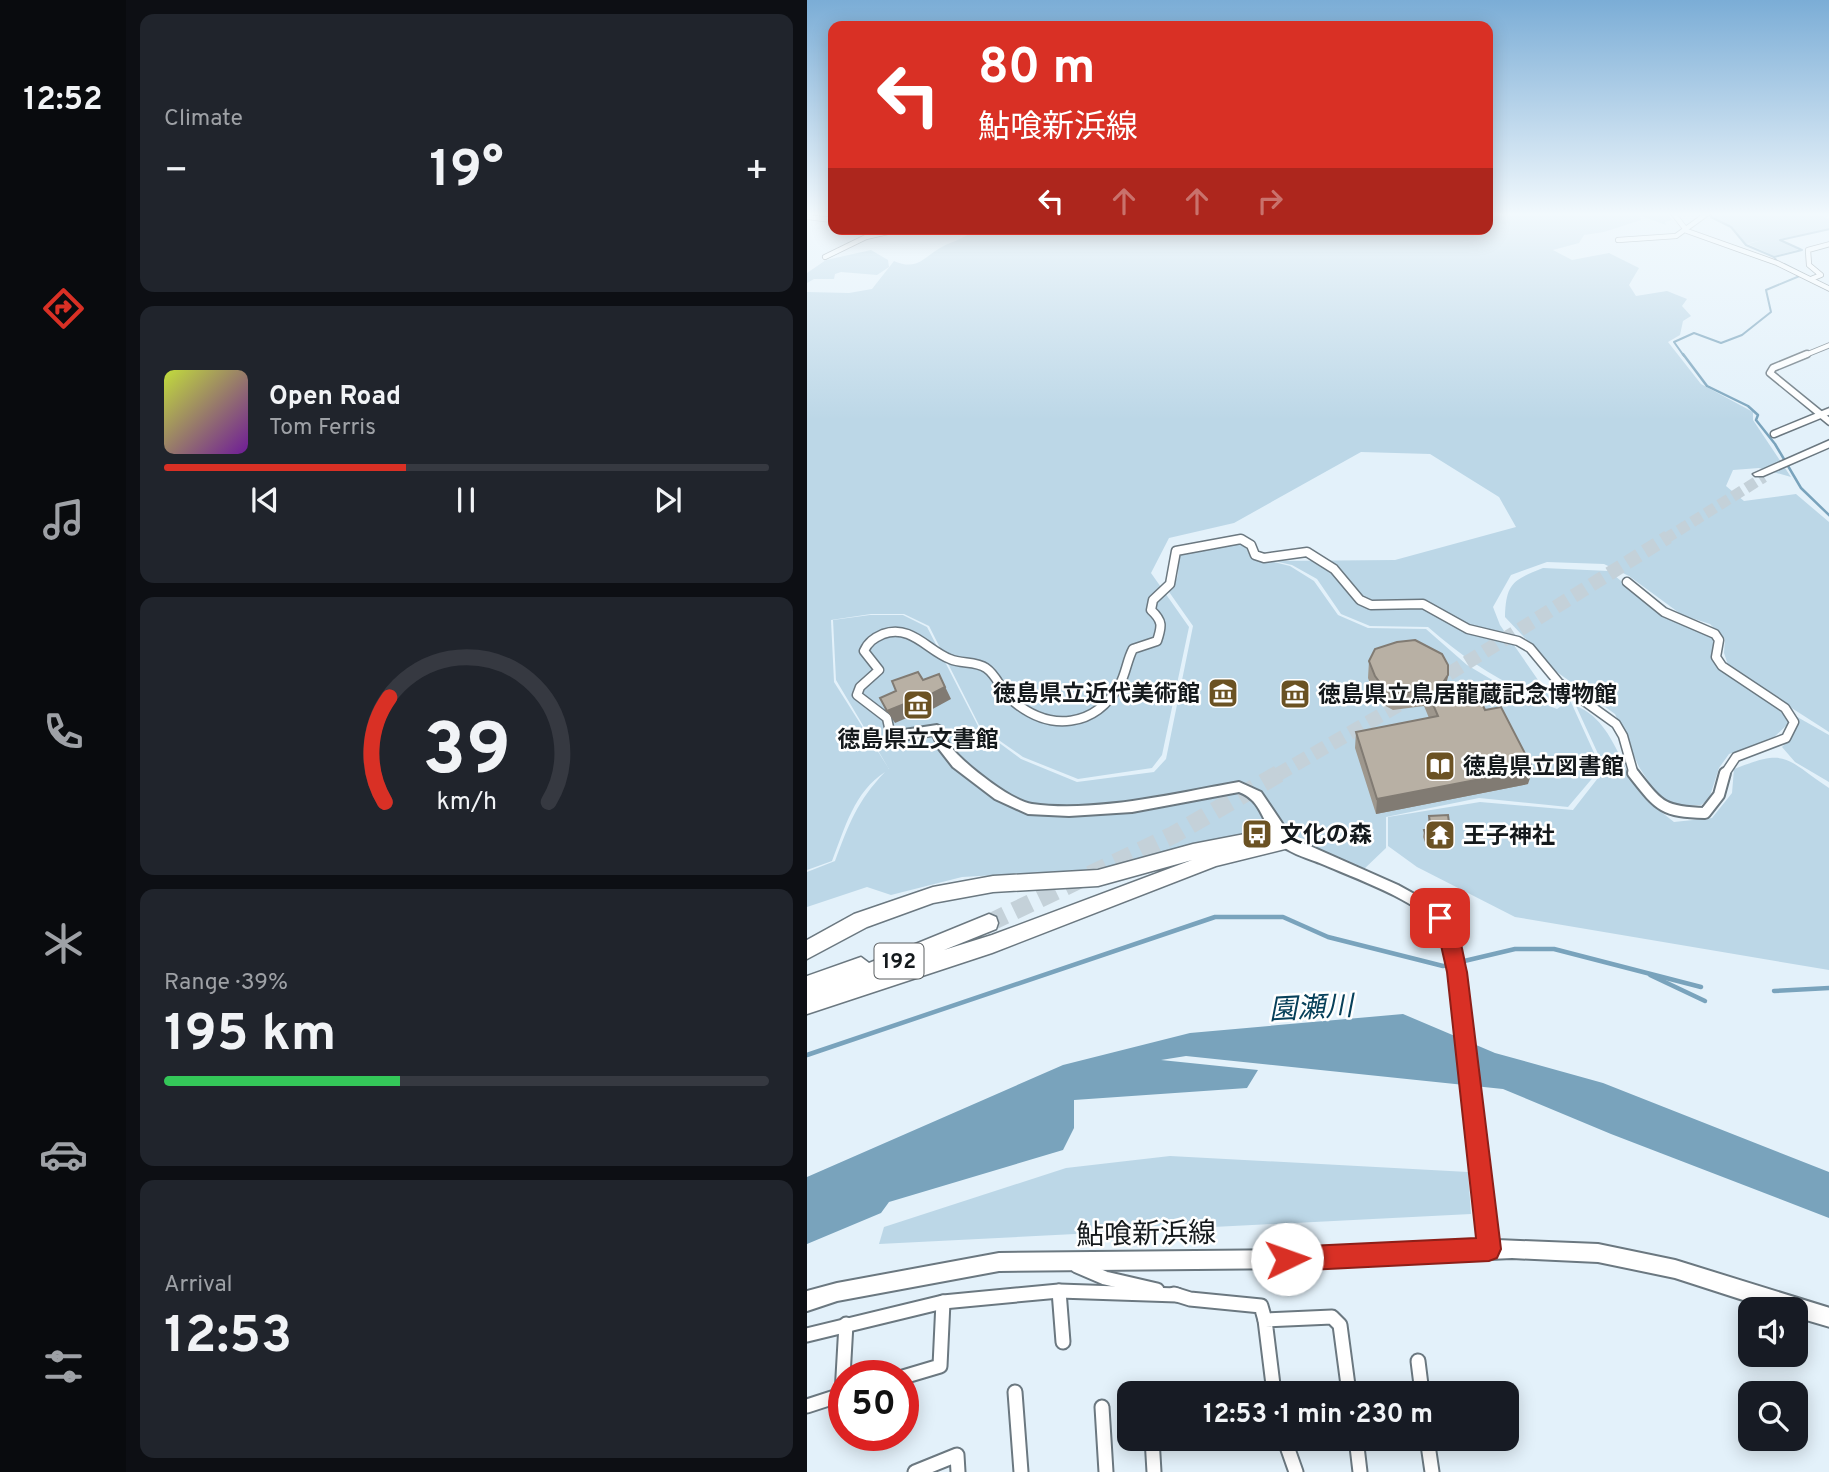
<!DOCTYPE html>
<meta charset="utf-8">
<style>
body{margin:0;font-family:Overpass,"Noto Sans JP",sans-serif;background:#20242c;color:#f1f3f6;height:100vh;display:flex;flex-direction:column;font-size:26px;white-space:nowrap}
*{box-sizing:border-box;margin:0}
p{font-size:23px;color:#9ea1a6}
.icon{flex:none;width:38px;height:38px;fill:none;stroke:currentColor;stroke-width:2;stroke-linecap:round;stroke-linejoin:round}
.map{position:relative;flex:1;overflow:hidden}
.sheet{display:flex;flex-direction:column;gap:14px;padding:14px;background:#0d0f14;width:681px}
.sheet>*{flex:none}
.top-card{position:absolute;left:21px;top:21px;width:665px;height:214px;border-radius:14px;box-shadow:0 4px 18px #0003;background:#d93025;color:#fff;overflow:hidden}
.tools{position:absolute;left:931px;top:1297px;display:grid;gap:14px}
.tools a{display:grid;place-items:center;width:70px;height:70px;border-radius:14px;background:#171b24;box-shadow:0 4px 18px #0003;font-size:35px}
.speed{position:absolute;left:21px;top:1360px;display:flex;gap:14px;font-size:35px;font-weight:700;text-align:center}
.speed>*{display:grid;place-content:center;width:91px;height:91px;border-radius:50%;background:#171b24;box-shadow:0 4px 18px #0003;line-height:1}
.speed .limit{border:10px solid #d22;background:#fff;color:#111}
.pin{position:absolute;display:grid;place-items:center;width:60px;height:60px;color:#fff;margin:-30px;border-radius:14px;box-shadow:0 4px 10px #0006}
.me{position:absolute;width:77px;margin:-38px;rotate:87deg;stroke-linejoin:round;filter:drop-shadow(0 0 5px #0008)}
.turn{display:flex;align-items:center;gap:24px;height:147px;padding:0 35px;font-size:32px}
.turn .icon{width:91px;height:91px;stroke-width:2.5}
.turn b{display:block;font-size:49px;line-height:60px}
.lanes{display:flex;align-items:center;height:66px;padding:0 35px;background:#0003;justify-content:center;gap:35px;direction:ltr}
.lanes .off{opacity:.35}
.big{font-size:52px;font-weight:700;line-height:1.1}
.sheet .card{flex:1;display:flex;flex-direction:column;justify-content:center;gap:10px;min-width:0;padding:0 24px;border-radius:14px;background:#20242c}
.sheet .dial{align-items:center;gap:0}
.dial svg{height:182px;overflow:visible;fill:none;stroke:#363941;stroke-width:7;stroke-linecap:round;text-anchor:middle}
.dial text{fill:#f1f3f6;stroke:none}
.song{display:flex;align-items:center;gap:21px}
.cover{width:84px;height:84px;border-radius:10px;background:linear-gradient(135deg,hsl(70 70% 55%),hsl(280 70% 35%))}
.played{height:7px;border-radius:4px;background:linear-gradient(90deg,#d93025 40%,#363941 40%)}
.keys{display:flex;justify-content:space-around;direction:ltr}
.heat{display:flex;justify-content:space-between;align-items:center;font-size:38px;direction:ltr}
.charge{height:10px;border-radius:5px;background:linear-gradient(90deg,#34c759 39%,#363941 0)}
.trip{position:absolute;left:310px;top:1381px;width:402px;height:70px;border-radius:14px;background:#171b24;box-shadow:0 4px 18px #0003;font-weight:700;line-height:70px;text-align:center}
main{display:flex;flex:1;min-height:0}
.tab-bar{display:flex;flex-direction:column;width:126px;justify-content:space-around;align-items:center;background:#090b0e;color:#9ea1a6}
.tab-bar .icon{width:49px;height:49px}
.tab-bar .selected{color:#d93025}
.tab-bar b{font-size:32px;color:#f1f3f6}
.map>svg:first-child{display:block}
.green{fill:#bcd7e7}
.water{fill:#79a3bc}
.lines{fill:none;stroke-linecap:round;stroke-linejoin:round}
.stream-far2{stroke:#79a3bc;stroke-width:2}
.stream-far1{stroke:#79a3bc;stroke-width:2.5}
.stream{stroke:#79a3bc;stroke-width:4.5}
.highway-tunnel-far2{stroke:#c4d1d9;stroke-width:11;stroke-dasharray:11 5;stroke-linecap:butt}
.highway-tunnel-far1{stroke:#c4d1d9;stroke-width:14;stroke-dasharray:14 7;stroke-linecap:butt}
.highway-tunnel{stroke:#c4d1d9;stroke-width:18;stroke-dasharray:18 10;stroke-linecap:butt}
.street-far4-casing{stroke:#6b7880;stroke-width:6}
.street-far3-casing{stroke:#6b7880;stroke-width:9}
.street-far2-casing{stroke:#6b7880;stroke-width:11}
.street-far1-casing{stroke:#6b7880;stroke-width:14}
.street-casing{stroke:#6b7880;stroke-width:17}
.secondary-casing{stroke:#6b7880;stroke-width:4}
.highway-casing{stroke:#6b7880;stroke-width:3}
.street-far4{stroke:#fff;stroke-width:4.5}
.street-far3{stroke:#fff;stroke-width:6}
.street-far2{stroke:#fff;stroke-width:8}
.street-far1{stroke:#fff;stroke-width:10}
.street{stroke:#fff;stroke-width:13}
.secondary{fill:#fff;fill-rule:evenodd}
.highway{fill:#fff;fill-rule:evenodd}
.wall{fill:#9e978d}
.shaded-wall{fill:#817b73}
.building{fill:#b8b0a4;stroke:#817b73;stroke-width:2}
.route{fill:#d93025;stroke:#8d1f18;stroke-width:2}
.labels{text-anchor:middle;stroke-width:5;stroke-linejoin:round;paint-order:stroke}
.shield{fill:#fff;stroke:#5b5f61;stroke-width:2}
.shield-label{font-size:21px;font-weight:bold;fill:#151a1d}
.poi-label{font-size:23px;font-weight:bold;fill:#151a1d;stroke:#fff;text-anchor:start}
.near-water-label{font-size:28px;font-style:italic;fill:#07405a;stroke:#fff}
.near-street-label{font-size:28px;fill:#151a1d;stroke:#fff}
</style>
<main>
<nav class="tab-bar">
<b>12:52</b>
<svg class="icon selected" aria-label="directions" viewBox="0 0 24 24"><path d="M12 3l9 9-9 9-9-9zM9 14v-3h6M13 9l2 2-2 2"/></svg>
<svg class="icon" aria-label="music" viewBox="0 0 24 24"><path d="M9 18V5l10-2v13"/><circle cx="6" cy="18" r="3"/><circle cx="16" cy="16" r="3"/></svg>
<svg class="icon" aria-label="phone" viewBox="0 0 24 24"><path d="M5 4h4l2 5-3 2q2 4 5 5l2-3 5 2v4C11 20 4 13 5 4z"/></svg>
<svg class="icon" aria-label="climate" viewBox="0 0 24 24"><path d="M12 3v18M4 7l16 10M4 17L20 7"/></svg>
<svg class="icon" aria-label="car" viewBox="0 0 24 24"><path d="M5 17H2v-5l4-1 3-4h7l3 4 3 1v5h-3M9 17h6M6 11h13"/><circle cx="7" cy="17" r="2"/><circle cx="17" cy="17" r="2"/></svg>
<svg class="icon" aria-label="filters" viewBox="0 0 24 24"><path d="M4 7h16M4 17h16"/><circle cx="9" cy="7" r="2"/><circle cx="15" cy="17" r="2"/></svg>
</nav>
<section class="sheet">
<div class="card"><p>Climate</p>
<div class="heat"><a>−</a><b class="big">19°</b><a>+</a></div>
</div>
<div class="card">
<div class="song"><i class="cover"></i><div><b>Open Road</b><p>Tom Ferris</p></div></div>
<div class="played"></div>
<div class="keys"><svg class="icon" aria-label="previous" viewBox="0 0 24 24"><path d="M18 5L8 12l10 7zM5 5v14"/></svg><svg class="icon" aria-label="pause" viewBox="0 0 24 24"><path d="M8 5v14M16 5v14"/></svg><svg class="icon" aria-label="next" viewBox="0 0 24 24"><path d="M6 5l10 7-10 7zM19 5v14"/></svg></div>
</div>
<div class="card dial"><svg viewBox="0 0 100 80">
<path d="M14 69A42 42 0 1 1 86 69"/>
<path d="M14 69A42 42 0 0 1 16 23" stroke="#d93025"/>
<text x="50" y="56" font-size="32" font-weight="700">39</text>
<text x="50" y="72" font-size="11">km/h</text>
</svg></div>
<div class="card"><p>Range · 39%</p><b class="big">195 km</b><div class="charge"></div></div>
<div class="card"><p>Arrival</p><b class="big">12:53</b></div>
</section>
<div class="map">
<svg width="1023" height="1472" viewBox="0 0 1023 1472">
<rect width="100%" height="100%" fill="#e3f1fa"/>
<g class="green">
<path d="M681,213L862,215L865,220L858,222L859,225L832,215L834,220L797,232L777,235L772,243L746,250L765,260L802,253L832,268L822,285L829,296L860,291L880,299L875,306L884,316L876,321L873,335L861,342L894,384L946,412V420L984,477L952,468L926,470L919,486L937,501L989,494L1022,522V732L922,668L917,653L918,639L903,624L875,615L822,576L797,564L740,562L704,575L686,607L693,625L749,706C699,685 662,663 621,627L563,626L534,614L510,579L485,565L467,561L588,560L709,527L692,497L623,454L554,452L427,523L362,538L344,573L382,627L355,755L345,768L271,779L216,757L173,727L122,626L97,614H64L24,620L27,682L82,769L29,680L26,620L63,615H96L120,627L172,728L214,759L270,782L347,772L359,759L386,626L360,589C373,582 372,571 370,557L375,551L429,541L438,545L443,556L483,566L507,581L531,615L561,628L619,629L660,665L704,691L750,709L763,700L794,768L761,807L672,798L579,817V848L556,870L511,852L477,827L316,868L155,877L84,895L60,887L0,907V872L28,861C42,824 50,801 78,772C47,792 38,828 25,861L0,870V292L42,293L65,289L87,261C110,271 116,258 133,248C143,242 154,240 163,233L143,229H681Z"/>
<path d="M906,213H1009L1022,219V229L972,239L993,249L967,256L941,244L960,239L939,244L925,227L908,219Z"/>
<path d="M64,250L81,260L82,267L70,275L34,272L28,274L27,279H7L0,283V273L19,260Z"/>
<path d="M736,568L802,571L854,614L906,636V661C928,683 969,697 982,723L964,740L922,754L912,768L902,799L894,805L870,806L851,796L832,767L808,714L750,672L698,617C699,583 706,580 736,568Z"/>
<path d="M769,706C803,719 811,759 830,788C838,801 855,812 867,822L905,818L925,793L927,769C981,748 977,758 1022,788V970L708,917L610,867L581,846V817L673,802L766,810L798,769Z"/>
<path d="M985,714L1022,735V782L988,762L975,747C986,736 993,730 985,714Z"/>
<path d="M363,1156L661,1172L664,1214L72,1244L77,1227L259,1168Z"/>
</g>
<path class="water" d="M596,1014L688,1053L796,1083L1022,1172V1218L804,1134L696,1089L379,1056L354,1060L451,1070L440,1088L267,1100V1128L256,1150L82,1202L74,1213L0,1244V1177L256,1065L383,1033Z"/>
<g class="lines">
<g class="stream-far2">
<path d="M905,213L904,217L924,227L939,245L967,257"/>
<path d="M970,261L967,257L995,250L973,240L1023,229"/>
<path d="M977,264L998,275"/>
<path d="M877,356L867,342L887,333L914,343L935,335L964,312L959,290L995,275"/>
</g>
<path class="stream-far1" d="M876,354L900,386L941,406L951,415L949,420L968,444L994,488L1023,516"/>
<g class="stream">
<path d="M653,962L708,949H747L894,987"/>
<path d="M843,975L898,1001"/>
<path d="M967,991L1023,988"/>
<path d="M0,1055L408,917H476L521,937L636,966L643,965"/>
</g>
<path class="highway-tunnel-far2" d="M858,539L957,477"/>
<g class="highway-tunnel-far1">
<path d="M624,685L861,537"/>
<path d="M470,775L602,699"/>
</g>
<path class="highway-tunnel" d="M182,923L366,835L473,773"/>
<g class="street-far4-casing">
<g id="street-far4">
<path d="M866,213L880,231L970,263L1023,289"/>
<path d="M0,217L26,220"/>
<path d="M811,240L869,236L901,213"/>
<path d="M18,257L59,237L85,231L65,229"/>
<path d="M1004,279L1014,275L1002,265L1001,250L1023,244"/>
<path d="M996,356L1023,345"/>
</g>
</g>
<g class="street-far3-casing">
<g id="street-far3">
<path d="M1000,354L966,368L963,373L1023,422"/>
<path d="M967,434L1023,411"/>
</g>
</g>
<g class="street-far2-casing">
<g id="street-far2">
<path d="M820,582L857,612L908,634L912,640L909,657L915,666L978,708L987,722L979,738L929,757L917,775"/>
<path d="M84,737L80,718L50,695L53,687L72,670L57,651C61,642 67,638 76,634C104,624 120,650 143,659C154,664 169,661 179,668C191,676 194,692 206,701C243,732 288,728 313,684C319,673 320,660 326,649L350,641C355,626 356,621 344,610L346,600L363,584L369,551L434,539L444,545L448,555L457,558L500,552L527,569L553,600L564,605L616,604L661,629L711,641L723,648L752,683L809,724L816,736L827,775"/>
</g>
</g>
<g class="street-far1-casing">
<path id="street-far1" d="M826,773C852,806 855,812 898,813L912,795L918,773"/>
</g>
<g class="street-casing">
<g id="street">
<path d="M270,1266L298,1278L350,1290"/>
<path d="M252,1291L256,1342"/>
<path d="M367,1294L383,1299L454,1306L458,1320"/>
<path d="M0,1335L136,1302L252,1291L370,1295"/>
<path d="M611,1361L615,1393"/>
<path d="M96,1377L133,1366L136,1302"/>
<path d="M208,1392L214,1472"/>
<path d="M467,1393L458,1320L525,1317L533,1325L542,1393"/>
<path d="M35,1394L39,1324"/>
<path d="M0,1406L37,1394"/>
<path d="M295,1407L299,1472"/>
<path d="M345,1438L347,1472"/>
<path d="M477,1438L489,1472"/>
<path d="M549,1438L553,1472"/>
<path d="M620,1438L625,1472"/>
<path d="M108,1472L150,1455L151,1472"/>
</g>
</g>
<g class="secondary-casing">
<path id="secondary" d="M130,725L134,727C137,733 139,740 143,746C156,763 204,801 225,804C289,813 369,793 432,782L454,792L485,838L591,885L629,906L639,915L647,932L658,972L690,1240L791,1244L868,1260L1023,1308V1327L989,1317V1309H964L868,1278L791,1262L705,1258L480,1268L192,1271L30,1301L0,1311V1291L30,1283L192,1253L480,1250L672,1241L642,972C639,957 638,937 629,925C610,900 545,877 515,864C503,859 485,854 475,846C456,831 458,801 432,792L325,812L262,816L221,814L188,799L146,767L132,749L126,735L84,742L80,740L78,737L80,734L84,732Z"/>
</g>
<g class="highway-casing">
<g id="highway">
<path d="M1023,440V447L956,476H948L946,474Z"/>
<path d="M469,828L475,830L478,835L486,837L489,842L486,847L409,866L185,953L0,1014V976L54,957L62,963L182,914L189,917L191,923L189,929L137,950L185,935L385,860L291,886L186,892L126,903L60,927L0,959V940L47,914L126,887L186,876L291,870L386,844Z"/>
</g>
</g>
<use href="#street-far4" class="street-far4"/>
<use href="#street-far3" class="street-far3"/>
<use href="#street-far2" class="street-far2"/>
<use href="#street-far1" class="street-far1"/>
<use href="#street" class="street"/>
<use href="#secondary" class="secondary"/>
<use href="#highway" class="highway"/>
</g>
<g class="wall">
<path d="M562,661L641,675L638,692L633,698L678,710L721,784L569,814L548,748L549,732L622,718L617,706L586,710L575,704L566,692L561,678Z"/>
<path d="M622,816L644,837L643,845H619L616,837L617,830L622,829L621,823Z"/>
</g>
<g class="shaded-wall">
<path d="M132,674L144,699L111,717L109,714L88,723L80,711Z"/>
<path d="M641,675L638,692L627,707L624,700L621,716L624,700Z"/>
<path d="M726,769L721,784L569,814L570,799Z"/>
</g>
<g class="building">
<path d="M608,640L635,654L641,665V675L624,700L620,689L588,694L577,688L568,676L562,661L568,649L590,642Z"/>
<path d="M111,672L116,680L132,674L138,687L103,705L102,702L80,711L73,698L89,691L85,681Z"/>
<path d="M669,691L678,710L694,707L726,769L570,799L549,732L631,716L624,700Z"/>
<path d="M641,815L644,837L620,838L617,830L624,829L622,816Z"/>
</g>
<linearGradient id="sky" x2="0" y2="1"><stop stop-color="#7badd6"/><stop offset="0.51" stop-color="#f2f9fd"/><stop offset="1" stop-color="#f2f9fd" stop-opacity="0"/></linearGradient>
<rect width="1023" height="420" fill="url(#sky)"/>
<path class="route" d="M633,910C653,917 655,953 660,972L694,1249L690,1258L682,1261L480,1271L472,1267L468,1259L472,1250L480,1247L669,1238L640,972L631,932L623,918L626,912Z"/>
<defs>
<g id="museum-square" transform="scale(1.575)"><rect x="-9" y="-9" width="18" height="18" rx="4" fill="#6b5223" stroke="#fff"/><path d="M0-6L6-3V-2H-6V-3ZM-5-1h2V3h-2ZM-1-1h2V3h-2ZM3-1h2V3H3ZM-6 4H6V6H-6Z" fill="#fff"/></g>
<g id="library-square" transform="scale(1.575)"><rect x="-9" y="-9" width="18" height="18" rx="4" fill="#6b5223" stroke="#fff"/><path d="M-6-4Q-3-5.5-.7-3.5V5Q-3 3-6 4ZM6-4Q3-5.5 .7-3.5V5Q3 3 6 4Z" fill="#fff"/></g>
<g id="bus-square" transform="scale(1.575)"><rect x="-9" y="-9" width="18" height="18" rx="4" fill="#6b5223" stroke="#fff"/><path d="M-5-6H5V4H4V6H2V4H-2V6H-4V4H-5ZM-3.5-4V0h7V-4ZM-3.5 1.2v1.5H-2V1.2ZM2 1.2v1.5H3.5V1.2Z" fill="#fff"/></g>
<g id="temple-square" transform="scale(1.575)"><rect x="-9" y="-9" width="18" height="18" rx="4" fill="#6b5223" stroke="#fff"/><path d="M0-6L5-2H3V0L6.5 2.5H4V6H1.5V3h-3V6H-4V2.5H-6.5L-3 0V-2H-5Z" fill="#fff"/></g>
</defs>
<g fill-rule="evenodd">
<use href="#museum-square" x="416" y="693"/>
<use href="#museum-square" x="488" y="694"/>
<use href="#museum-square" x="111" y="705"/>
<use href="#library-square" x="633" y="766"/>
<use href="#bus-square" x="450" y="834"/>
<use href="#temple-square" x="633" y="835"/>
</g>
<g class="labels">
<rect class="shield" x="67.5" y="943.5" width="49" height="35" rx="5"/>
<g class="shield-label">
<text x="92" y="968">192</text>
</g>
<g class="poi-label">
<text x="393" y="701" text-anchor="end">徳島県立近代美術館</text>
<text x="511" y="702">徳島県立鳥居龍蔵記念博物館</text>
<text x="111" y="747" text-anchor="middle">徳島県立文書館</text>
<text x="656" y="774">徳島県立図書館</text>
<text x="473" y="842">文化の森</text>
<text x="656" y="843">王子神社</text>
</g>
<g class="near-water-label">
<text transform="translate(504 1007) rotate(-3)" y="10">園瀬川</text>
</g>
<g class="near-street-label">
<text transform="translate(339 1233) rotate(-1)" y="10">鮎喰新浜線</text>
</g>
</g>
</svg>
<div class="tools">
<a><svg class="icon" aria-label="sound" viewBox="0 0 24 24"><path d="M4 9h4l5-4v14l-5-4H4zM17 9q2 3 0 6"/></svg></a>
<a><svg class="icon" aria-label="search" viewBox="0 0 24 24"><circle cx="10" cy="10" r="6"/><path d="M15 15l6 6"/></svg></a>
</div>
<div class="speed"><div class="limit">50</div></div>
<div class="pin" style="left:633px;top:918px;background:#d93025"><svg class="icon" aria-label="arrive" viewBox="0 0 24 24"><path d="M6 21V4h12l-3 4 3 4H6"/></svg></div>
<svg class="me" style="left:480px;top:1259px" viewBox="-20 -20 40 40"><circle r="19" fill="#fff"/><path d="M0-13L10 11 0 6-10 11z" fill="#d93025"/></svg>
<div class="trip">12:53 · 1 min · 230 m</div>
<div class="top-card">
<div class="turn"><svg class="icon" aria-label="left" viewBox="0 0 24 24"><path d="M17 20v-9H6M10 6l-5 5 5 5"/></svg><div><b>80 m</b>鮎喰新浜線</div></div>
<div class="lanes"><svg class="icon" aria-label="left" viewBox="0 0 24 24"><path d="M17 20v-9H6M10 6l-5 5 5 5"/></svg><svg class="icon off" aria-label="ahead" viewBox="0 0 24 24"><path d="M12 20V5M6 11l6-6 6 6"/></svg><svg class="icon off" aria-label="ahead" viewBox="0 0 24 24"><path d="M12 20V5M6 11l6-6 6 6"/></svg><svg class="icon off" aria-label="right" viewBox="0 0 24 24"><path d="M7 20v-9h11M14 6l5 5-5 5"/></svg></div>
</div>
</div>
</main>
